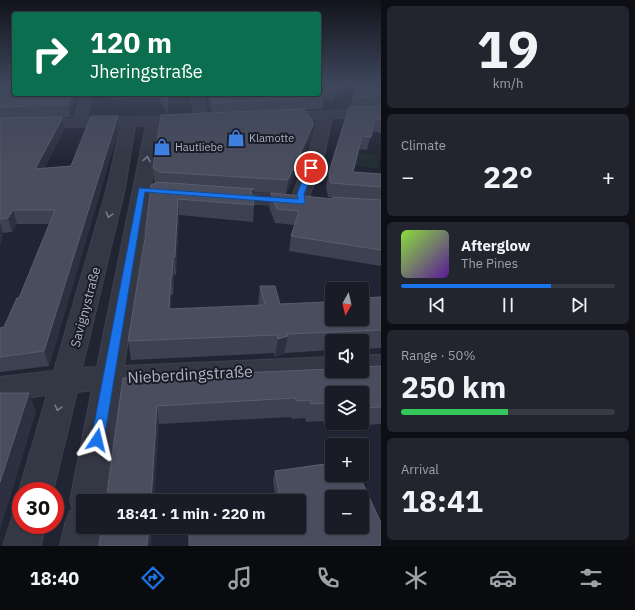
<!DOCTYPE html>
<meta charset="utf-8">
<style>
body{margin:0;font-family:"IBM Plex Sans",sans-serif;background:#22252e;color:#f1f3f6;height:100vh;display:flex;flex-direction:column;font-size:15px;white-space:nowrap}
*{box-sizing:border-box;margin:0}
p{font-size:13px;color:#9fa1a7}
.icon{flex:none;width:22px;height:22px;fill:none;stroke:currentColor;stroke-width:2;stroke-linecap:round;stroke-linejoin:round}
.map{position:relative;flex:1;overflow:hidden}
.details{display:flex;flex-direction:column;gap:6px;padding:6px;background:#0e0f15;width:254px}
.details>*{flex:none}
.top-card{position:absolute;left:12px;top:12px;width:309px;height:84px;border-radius:4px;box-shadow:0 1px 3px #0004,0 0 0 1px #373a43;background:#0b6e4f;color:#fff;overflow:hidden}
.needle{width:26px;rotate:188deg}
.buttons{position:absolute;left:325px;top:282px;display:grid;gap:8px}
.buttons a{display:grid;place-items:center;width:44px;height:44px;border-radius:4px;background:#191c26;box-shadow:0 1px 3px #0004,0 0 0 1px #373a43;font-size:20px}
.speed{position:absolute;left:12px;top:482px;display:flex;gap:8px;font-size:20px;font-weight:700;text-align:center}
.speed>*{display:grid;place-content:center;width:52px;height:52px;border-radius:50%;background:#191c26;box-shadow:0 1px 3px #0004,0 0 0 1px #373a43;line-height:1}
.speed .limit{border:6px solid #d22;background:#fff;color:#111}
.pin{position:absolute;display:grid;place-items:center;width:34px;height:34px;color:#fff;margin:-17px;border:2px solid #fff;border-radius:50%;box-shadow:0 1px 4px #0007}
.me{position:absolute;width:44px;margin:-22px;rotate:10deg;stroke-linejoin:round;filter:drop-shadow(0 0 3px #0008)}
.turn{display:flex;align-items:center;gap:14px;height:84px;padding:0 12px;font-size:18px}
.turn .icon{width:52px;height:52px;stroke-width:2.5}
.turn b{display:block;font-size:28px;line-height:34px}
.big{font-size:30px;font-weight:700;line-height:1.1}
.details .tile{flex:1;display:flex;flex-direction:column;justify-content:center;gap:6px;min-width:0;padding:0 14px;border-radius:6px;background:#22252e}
.details .dial{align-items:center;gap:0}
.dial b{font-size:52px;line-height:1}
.song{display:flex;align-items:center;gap:12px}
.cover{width:48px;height:48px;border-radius:6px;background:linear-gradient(135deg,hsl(90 70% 55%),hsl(270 70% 35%))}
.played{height:4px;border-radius:2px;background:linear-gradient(90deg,#1a73e8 70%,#373a43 70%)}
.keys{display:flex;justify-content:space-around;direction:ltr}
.heat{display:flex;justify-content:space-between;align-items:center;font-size:22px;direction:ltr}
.charge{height:6px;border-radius:3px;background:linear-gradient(90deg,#34c759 50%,#373a43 0)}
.trip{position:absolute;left:76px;top:494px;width:230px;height:40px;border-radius:4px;background:#191c26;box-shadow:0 1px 3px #0004,0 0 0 1px #373a43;font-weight:700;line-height:40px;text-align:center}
.menu{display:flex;height:64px;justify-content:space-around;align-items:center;background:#0a0b0f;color:#9fa1a7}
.menu .icon{width:28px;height:28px}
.menu .active{color:#1a73e8}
.menu b{font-size:18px;color:#f1f3f6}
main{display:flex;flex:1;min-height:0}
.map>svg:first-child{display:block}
.green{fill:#232e34}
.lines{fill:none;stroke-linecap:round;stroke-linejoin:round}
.minor-casing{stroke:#3e414d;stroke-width:2}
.minor{fill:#343744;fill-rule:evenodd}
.wall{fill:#3d4151;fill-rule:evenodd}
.shaded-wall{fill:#2c3040}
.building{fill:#494d5d;stroke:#595d6d;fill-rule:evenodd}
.oneway{stroke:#787b89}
.route{fill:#1a73e8;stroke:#114b97}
.labels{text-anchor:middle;stroke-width:4;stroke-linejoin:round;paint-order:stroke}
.far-poi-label{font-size:11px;fill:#afb2c1;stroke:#1a1d28;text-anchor:start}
.street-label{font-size:13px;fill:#afb2c1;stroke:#1a1d28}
.near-street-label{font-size:16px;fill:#afb2c1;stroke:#1a1d28}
</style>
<main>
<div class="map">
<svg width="381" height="546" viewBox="0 0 381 546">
<rect width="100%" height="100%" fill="#212533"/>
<g class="green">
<path d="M103,94H191L193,104L135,106L134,103H128V100H101Z"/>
<path d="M340,150L379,156L378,169L337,163Z"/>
</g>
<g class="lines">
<g class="minor-casing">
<g id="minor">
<path d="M81,94H93L87,118L169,117L174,118L176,121L174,124L160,125L124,366L332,357V371H344L342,376L332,379L121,389L104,501H83V527H101L98,546H60L65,524L70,511L73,510L70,501L92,390L77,392L53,491H21V496L19,491L47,395L0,401V377L54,371L107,188L121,126L0,128V120L74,119ZM146,125L97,367L82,368L125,188L135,126Z"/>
<path d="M190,94H202L209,120L207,123H197L195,120Z"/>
<path d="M381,108V116L332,118L324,155L310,194L311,202L308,206L300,207L223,201L217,200L214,196L217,192L223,191L292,196L308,155L318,119L277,121L272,120L270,117L272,114Z"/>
<path d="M362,355H381V377H362L352,374L351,371H362Z"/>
<path d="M21,509V525H45L41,546H3L14,512Z"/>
</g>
</g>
<use href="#minor" class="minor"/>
</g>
<g class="wall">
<path d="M319,85H351L332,101L319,93Z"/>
<path d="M381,85V133L372,131L367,150L359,149L353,172L381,174V266L289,251L291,236L295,225L275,223L269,207L271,193L254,192L253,199L254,205L253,222L179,215L176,275H174L173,295H171V309L258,306L260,286L280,304L327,305L362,319V298L381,297V348L362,349V341H332V350L285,353L284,354L275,357L274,353L131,360L128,341L156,182L154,181L153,168L212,113L207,94H319L324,97L322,109L303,110L312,135L286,194L332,199L333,197L347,198L328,197L326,186L329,172L350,107L353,97Z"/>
<path d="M0,86L77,94L70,117H52H63L65,128L44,168L71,166L118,116L119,128L49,366L0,372V328L4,327L19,298L50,224H17L12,232L3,233L0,246Z"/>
<path d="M109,94H167L168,103V114L158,98L110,99Z"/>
<path d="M381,366V424L325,428L323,421L306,422L305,418L292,419L291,417L159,424L123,378ZM332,393H362V423H332Z"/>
<path d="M332,463V475H359L381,523V546H189V527H299V501H276L273,481L275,471ZM332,497H362V527H332Z"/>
</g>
<g class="shaded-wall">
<path d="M340,85H351L332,101L334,90Z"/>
<path d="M72,94H77L70,117L68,105Z"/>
<path d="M118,116L119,128L49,366L44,351Z"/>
<path d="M63,117L65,128L38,182L35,169Z"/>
<path d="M314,123L312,135L286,194L288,180Z"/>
<path d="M254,189L252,205L251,190Z"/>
<path d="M178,199L179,215L176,275L175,257Z"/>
<path d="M13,210L17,224L12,232L8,218Z"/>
<path d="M0,223L3,233L0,246Z"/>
<path d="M173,257L174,275L173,295L172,277Z"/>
<path d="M171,277V295L170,327L169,309Z"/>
<path d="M288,336L284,354L275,357L278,339Z"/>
<path d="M29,393L36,412L0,530V482Z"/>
<path d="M157,406L159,424L154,501H151Z"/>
<path d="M149,527H152L151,546H147Z"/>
</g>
<g class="building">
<path d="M3,85H14V94H72L68,105L0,107V86Z"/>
<path d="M326,85H340L334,90Z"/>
<path d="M356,85H381V96L353,97Z"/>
<path d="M161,94H167L168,103Z"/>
<path d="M210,94H319L324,97L213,103Z"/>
<path d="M381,106V120L375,119L371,137L362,136L353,172L381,174V187L331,183L329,172L349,107Z"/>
<path d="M303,109L314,123L288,180L160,172L153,168L161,115Z"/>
<path d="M91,116H118L44,351L0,357V328L4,327L17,298H19L55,210H13L8,218L0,219V118L63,117L35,169L71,166Z"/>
<path d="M157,182L254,189L251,190L254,205L178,199L175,257H173L172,277H171L169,309L265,305L260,286H275L280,304L326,302L327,305L332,304V319H362V304H364L362,300V298L381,297V330L287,334L288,336L278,339L277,335L128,341L145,238L151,185Z"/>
<path d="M271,193L333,199V197L381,200V250L291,236L299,211L277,209Z"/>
<path d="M381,366V407L362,408V393H332V410H331L328,403L311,404L310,400L296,401L295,398L157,406L151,501H106L123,378L332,369V371H362V367Z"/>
<path d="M0,393H29L0,482Z"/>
<path d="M332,463V475H359L381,523V546H189V527H299V501H281L275,471ZM332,497H362V527H332Z"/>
<path d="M102,527H149L147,546H99Z"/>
</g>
<defs><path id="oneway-chevron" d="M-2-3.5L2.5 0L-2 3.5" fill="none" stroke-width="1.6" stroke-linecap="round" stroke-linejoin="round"/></defs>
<g class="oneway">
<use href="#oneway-chevron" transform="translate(147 159) rotate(-80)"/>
<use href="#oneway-chevron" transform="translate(109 215) rotate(105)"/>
<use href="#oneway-chevron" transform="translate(58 408) rotate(105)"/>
</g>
<linearGradient id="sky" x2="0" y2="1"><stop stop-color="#12141c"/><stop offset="0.52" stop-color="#3d465b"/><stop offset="1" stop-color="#3d465b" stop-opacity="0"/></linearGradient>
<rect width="381" height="162" fill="url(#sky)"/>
<path class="route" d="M311,166L314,168L304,194L305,202L302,204L145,192L104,440L102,444L97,445L93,444L91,440L139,188L298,199L297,194L307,168Z"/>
<defs>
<g id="shop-bare" transform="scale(1.38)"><path d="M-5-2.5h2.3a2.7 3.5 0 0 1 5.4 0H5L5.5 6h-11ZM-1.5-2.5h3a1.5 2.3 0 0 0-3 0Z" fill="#3f7fe0" stroke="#1a1d28" stroke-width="2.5" paint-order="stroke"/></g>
</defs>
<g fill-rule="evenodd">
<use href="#shop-bare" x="236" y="138"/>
<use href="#shop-bare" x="162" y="147"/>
</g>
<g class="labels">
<g class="far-poi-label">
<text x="249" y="142">Klamotte</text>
<text x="175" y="151">Hautliebe</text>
</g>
<g class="street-label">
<text transform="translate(85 307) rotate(-75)" y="5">Savignystraße</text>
</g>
<g class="near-street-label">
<text transform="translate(190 374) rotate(-3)" y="6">Nieberdingstraße</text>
</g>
</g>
</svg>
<div class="buttons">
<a><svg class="needle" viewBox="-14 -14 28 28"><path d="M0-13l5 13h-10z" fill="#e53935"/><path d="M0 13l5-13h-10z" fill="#9fa1a7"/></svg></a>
<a><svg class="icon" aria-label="sound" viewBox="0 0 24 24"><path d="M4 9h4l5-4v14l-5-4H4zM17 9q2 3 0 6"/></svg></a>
<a><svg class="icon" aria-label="layers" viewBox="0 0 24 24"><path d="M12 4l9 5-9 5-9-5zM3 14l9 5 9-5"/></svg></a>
<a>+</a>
<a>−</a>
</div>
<div class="speed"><div class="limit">30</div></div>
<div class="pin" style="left:311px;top:168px;background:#d93025"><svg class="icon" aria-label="arrive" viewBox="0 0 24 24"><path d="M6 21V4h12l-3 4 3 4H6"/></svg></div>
<svg class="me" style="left:97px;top:440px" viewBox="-20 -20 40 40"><path d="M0-17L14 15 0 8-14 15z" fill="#1a73e8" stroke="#fff" stroke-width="4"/></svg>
<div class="trip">18:41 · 1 min · 220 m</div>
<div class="top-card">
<div class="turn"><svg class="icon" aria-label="right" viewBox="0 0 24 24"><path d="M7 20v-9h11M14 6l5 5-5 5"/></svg><div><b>120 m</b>Jheringstraße</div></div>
</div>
</div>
<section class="details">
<div class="tile dial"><b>19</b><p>km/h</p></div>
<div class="tile"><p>Climate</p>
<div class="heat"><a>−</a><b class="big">22°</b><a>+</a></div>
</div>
<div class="tile">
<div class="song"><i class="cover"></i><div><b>Afterglow</b><p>The Pines</p></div></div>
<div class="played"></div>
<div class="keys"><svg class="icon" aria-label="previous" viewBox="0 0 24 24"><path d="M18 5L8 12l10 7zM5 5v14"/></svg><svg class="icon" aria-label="pause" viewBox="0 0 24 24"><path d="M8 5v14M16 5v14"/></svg><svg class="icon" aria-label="next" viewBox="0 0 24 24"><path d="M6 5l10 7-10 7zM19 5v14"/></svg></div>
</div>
<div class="tile"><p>Range · 50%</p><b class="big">250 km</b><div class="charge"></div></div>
<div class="tile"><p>Arrival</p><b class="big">18:41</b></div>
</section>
</main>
<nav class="menu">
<b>18:40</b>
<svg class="icon active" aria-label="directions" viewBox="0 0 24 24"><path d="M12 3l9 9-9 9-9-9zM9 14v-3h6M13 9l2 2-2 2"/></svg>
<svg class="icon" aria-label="music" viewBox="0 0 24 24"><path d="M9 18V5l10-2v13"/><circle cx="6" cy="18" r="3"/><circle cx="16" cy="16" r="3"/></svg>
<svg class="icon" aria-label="phone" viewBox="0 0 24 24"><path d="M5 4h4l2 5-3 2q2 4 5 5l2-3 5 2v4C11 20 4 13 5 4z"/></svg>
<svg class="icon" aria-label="climate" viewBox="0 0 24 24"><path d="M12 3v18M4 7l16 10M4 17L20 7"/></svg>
<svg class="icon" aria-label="car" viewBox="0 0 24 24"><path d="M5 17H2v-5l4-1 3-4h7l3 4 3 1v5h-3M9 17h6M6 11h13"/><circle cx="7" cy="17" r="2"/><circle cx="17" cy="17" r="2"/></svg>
<svg class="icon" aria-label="filters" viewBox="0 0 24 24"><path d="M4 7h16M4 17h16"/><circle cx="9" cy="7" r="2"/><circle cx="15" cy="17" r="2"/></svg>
</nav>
